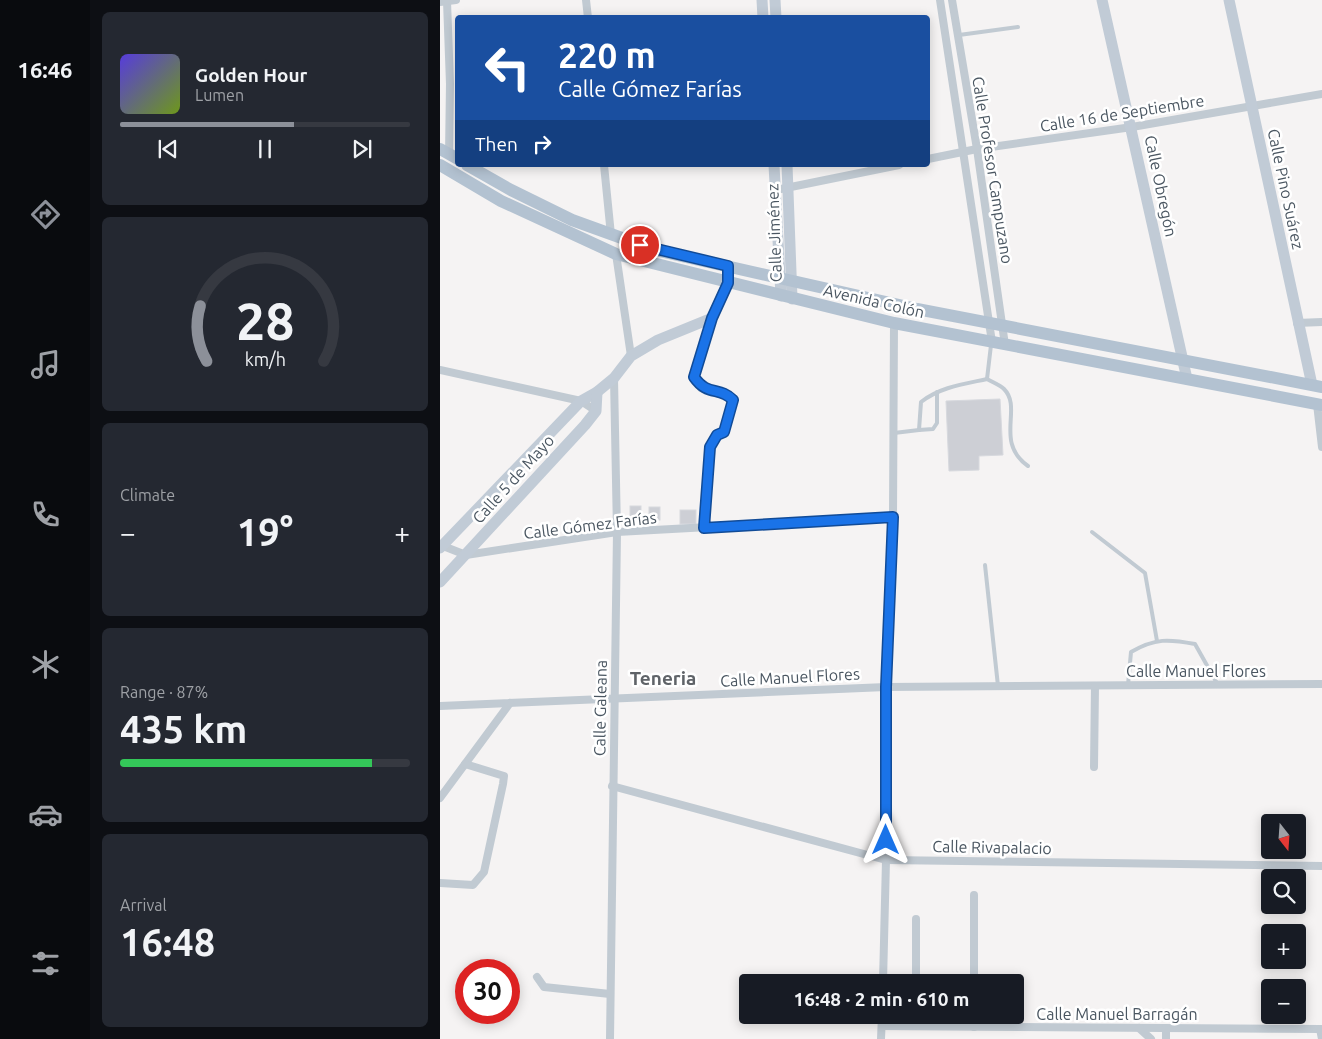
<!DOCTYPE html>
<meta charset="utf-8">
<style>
body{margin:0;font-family:Ubuntu,sans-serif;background:#242831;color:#f1f3f6;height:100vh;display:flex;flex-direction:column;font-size:19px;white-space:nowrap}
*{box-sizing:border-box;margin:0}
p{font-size:16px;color:#9ea1a6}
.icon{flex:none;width:28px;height:28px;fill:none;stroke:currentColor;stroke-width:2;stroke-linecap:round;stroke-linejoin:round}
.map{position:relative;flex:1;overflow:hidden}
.side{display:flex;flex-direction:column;gap:12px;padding:12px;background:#0d0f14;width:350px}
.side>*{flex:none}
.hud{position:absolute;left:15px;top:15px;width:475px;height:152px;border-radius:5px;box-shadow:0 2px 12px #0003;background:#1a4fa0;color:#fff;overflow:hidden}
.needle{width:32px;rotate:163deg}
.fabs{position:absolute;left:821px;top:814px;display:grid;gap:10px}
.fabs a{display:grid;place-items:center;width:45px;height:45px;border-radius:5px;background:#171b24;box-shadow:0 2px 12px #0003;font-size:25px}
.speed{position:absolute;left:15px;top:959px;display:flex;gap:10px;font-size:25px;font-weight:700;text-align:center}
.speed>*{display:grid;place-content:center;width:65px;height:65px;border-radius:50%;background:#171b24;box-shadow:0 2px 12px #0003;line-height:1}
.speed .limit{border:8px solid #d22;background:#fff;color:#111}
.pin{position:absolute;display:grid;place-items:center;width:42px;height:42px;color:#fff;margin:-21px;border:2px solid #fff;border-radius:50%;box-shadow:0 1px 5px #0007}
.me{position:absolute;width:55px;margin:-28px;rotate:0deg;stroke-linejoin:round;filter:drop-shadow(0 0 4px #0008)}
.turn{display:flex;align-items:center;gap:18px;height:105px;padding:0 20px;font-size:22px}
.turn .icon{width:65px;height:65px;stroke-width:2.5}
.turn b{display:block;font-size:35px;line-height:42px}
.then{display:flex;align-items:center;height:48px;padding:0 20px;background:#0003;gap:10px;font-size:19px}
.big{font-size:38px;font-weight:700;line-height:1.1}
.side .widget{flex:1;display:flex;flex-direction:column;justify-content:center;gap:8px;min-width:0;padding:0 18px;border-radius:8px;background:#242831}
.side .dial{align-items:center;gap:0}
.dial svg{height:130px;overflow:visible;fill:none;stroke:#363941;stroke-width:7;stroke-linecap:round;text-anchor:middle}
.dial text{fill:#f1f3f6;stroke:none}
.song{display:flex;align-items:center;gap:15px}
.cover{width:60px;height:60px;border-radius:8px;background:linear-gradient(135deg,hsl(250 70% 55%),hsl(80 70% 35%))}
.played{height:5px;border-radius:2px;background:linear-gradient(90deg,#8c9099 60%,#363941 60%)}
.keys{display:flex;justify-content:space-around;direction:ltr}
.heat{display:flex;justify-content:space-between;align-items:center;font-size:28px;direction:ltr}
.charge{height:8px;border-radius:4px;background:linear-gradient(90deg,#34c759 87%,#363941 0)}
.trip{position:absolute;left:299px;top:974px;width:285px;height:50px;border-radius:5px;background:#171b24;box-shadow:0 2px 12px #0003;font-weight:700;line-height:50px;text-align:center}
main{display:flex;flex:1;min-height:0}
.dock{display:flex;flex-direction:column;width:90px;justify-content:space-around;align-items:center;background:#090b0e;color:#9ea1a6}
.dock .icon{width:35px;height:35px}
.dock .on{color:#8c9099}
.dock b{font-size:22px;color:#f1f3f6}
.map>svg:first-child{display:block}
.building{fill:#cdcfd5;stroke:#d7d9de}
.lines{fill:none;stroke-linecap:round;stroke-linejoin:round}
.lane{stroke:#c1cad2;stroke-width:4}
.street{stroke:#c1cad2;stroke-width:8}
.secondary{stroke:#c1cbd6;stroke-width:11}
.primary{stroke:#b3c2d1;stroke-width:12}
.route-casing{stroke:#114b97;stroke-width:12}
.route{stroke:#1a73e8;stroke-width:9}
.labels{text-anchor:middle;stroke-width:5;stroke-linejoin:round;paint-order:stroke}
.street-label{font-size:16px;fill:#4a5661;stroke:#fff}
.quarter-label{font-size:19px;font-weight:bold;fill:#5f6368;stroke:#fff}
</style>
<main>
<nav class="dock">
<b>16:46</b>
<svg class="icon on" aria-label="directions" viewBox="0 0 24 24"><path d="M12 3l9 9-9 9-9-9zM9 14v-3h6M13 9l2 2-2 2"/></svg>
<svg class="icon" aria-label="music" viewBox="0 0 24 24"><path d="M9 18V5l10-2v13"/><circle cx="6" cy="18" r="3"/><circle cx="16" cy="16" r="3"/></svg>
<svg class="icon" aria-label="phone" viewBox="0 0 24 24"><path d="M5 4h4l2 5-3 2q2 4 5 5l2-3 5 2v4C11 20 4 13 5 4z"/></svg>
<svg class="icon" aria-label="climate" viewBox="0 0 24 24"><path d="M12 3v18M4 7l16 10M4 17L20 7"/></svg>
<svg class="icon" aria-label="car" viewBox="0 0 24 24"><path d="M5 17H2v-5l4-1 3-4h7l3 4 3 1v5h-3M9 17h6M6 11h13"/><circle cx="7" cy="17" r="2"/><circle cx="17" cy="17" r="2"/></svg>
<svg class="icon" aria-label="filters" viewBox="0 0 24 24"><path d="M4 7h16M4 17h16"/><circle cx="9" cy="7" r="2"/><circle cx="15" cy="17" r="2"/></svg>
</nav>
<section class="side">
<div class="widget">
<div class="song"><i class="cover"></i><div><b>Golden Hour</b><p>Lumen</p></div></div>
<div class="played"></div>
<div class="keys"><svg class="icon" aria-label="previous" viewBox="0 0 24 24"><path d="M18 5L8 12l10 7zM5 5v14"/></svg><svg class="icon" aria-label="pause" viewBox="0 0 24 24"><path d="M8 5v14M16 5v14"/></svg><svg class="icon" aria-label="next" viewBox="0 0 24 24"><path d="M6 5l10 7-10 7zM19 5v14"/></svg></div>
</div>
<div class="widget dial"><svg viewBox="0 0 100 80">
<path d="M14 69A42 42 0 1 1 86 69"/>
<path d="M14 69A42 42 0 0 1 10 35" stroke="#8c9099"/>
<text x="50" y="56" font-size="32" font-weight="700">28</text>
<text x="50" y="72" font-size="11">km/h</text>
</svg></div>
<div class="widget"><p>Climate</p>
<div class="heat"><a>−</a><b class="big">19°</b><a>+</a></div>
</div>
<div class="widget"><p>Range · 87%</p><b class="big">435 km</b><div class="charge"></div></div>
<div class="widget"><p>Arrival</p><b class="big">16:48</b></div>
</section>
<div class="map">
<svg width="882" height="1039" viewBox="0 0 882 1039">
<rect width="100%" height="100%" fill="#f5f3f3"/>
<g class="building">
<path d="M560,399L563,455L539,456V470L509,471L506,401Z"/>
<rect x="190" y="506" width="11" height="14"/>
<rect x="209" y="507" width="11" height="13"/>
<rect x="240" y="510" width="16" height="14"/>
</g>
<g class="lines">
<g class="lane">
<path d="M519,35L578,27"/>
<path d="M551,345L547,379C552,382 560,385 564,389C583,408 554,442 588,466"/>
<path d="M479,430L493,429L497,423V392"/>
<path d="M454,433L479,430L481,402C500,387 524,384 547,379"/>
<path d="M652,532L705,573L717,641"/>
<path d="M545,565L558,686"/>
<path d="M688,685L691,652C715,638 729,639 755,644L778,685"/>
</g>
<g class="street">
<path d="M146,0L148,18"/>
<path d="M500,0L552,342"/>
<path d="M512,0L537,149L565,345"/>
<path d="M7,1L10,84L9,154"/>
<path d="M0,2L16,0"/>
<path d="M488,159L537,149L692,127L882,94"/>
<path d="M164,165L171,235"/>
<path d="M336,190L459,165"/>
<path d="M176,254L191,356"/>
<path d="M857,323L882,322"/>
<path d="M0,370L141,401L156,411"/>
<path d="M877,404L882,447"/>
<path d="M264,528L270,447L277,435L284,432L293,400L289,395L261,388L254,377L272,318"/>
<path d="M3,546L26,555L177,532L453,517"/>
<path d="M0,706L446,687L882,684"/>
<path d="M654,767L655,686"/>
<path d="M172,786L446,860L882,866"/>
<path d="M0,798L70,703"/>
<path d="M0,883L33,885L44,872L63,784L64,776L25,764"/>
<path d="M534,895V982"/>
<path d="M97,977L104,987L170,994"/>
<path d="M443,982L446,860V687L453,517L454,323"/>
<path d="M476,982V919"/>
<path d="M534,1015V1027"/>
<path d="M442,1026L882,1029"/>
<path d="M476,1026V1015"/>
<path d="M699,1028L711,1039"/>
<path d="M880,1029L882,1039"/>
<path d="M170,1039L177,532L174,378"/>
<path d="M441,1039L442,1015"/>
<path d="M726,1039V1028"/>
</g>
<g class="secondary">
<path d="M322,0L323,18"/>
<path d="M335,0L336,18"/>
<path d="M662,0L747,379"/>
<path d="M789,0L872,385"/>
<path d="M334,165L341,296"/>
<path d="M347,165L352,299"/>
<path d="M0,548L141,401L157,392L174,378L191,356L218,340L272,318L288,283V266"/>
<path d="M0,582L145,425L156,411L157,392"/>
</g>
<g class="primary">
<path d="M0,149L18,159"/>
<path d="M0,165L61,201L176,254L454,323L882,405"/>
<path d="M27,165L71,190L132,220L215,250L477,309L882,387"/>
</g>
</g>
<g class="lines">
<g class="route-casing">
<path id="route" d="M200,245L288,266V283L272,318L254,377C268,397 279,386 293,400L284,432L277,435L270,447L264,528L453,517L446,687V840"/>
</g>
<use href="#route" class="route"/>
</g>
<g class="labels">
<g class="street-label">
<text transform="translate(682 113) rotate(-9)" y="6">Calle 16 de Septiembre</text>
<text transform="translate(553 170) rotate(81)" y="6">Calle Profesor Campuzano</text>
<text transform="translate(721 186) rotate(78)" y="6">Calle Obregón</text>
<text transform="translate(846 189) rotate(78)" y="6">Calle Pino Suárez</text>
<text transform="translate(334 233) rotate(-92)" y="6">Calle Jiménez</text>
<text transform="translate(434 301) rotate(13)" y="6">Avenida Colón</text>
<text transform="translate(73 479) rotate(-48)" y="6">Calle 5 de Mayo</text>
<text transform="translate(150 525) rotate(-7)" y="6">Calle Gómez Farías</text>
<text x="756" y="677">Calle Manuel Flores</text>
<text transform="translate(350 677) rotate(-3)" y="6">Calle Manuel Flores</text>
<text transform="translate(160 708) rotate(-89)" y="6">Calle Galeana</text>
<text transform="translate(552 847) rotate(1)" y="6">Calle Rivapalacio</text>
<text x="677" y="1020">Calle Manuel Barragán</text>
</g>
<g class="quarter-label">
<text x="223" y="685">Teneria</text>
</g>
</g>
</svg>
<div class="fabs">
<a><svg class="needle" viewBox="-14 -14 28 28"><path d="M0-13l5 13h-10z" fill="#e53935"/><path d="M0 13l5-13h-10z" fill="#9ea1a6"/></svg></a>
<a><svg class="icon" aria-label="search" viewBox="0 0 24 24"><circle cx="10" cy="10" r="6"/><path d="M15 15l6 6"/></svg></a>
<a>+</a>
<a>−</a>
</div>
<div class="speed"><div class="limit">30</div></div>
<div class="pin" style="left:200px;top:245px;background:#d93025"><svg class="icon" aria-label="arrive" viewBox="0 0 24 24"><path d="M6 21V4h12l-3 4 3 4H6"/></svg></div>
<svg class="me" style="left:446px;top:840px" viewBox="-20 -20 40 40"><path d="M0-17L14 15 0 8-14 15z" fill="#1a73e8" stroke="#fff" stroke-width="4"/></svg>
<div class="trip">16:48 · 2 min · 610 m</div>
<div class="hud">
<div class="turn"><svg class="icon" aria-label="left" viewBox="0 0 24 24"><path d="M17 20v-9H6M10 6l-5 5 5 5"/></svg><div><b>220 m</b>Calle Gómez Farías</div></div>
<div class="then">Then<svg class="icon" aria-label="right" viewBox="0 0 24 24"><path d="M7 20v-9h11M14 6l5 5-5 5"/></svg></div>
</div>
</div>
</main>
